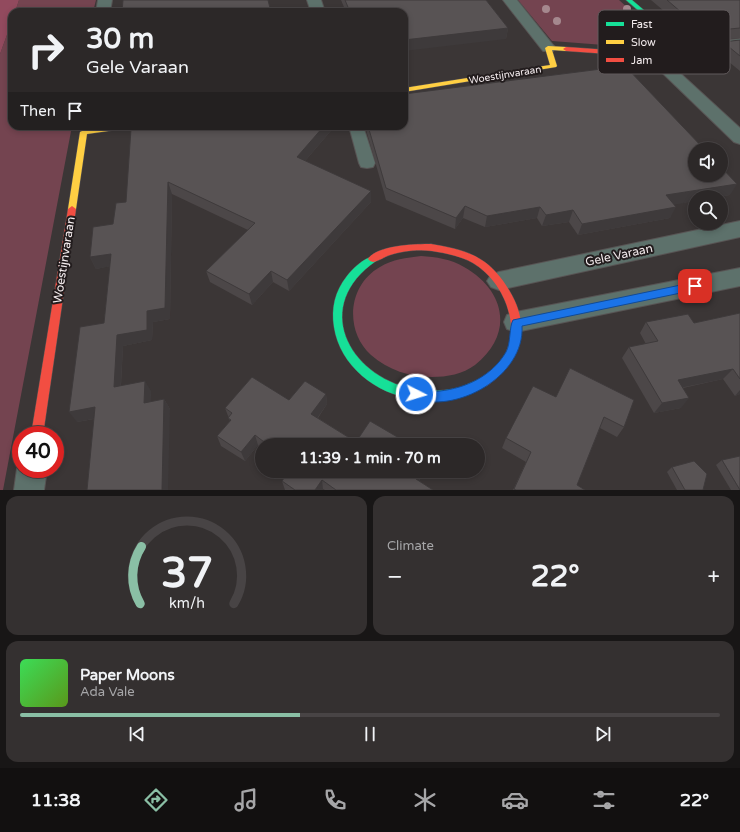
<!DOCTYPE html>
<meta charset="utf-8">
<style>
body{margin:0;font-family:"Varela Round",sans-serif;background:#343030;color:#f1f3f6;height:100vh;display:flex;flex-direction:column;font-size:15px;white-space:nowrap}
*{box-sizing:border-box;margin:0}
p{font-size:13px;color:#a6a6a8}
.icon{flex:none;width:22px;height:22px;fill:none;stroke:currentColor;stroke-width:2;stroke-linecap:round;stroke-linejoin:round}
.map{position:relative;height:490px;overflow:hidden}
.side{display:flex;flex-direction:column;gap:6px;padding:6px;background:#181616;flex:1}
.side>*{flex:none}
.banner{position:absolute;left:8px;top:8px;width:400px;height:122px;border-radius:12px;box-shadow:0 2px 6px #0003,0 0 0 1px #484445;background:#2c2828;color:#f1f3f6;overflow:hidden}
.controls{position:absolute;left:688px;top:142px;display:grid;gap:8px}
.controls a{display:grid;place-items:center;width:40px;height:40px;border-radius:50%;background:#2c2828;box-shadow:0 2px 6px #0003,0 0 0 1px #484445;font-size:20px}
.speed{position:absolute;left:12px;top:426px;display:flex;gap:8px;font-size:20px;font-weight:700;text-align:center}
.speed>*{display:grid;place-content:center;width:52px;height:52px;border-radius:50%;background:#2c2828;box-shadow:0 2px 6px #0003,0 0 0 1px #484445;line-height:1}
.speed .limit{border:6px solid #d22;background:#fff;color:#111}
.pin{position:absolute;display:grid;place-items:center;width:34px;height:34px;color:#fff;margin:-17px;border-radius:8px;box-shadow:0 2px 6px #0006}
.me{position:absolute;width:44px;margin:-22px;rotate:95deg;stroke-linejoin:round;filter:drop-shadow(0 0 3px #0008)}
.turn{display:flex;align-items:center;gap:14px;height:84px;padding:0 12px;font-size:18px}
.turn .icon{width:52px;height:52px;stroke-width:2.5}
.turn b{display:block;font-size:28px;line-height:34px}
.then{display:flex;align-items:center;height:38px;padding:0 12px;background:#0003;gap:8px;font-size:15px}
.big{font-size:30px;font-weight:800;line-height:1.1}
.side .widget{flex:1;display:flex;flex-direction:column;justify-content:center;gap:6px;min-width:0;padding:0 14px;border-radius:12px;background:#343030}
.side .dial{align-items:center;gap:0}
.dial svg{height:104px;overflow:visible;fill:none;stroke:#484445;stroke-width:7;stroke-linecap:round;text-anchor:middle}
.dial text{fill:#f1f3f6;stroke:none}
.song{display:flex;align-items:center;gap:12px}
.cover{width:48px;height:48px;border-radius:6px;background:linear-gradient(135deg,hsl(130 70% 55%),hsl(90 70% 35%))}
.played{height:4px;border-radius:2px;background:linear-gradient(90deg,#8abfa5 40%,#484445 40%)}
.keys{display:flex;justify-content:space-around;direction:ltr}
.heat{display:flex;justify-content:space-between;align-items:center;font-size:22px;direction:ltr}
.side .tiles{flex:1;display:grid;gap:6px;grid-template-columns:1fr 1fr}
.widget:last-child{grid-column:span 2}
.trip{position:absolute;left:255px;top:438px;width:230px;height:40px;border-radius:20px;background:#2c2828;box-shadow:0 2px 6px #0003,0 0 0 1px #484445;font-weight:800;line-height:40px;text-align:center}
.tabs{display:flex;height:64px;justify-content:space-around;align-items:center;background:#121010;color:#a6a6a8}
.tabs .icon{width:28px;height:28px}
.tabs .on{color:#8abfa5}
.tabs b{font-size:18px;color:#f1f3f6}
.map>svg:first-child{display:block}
.green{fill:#744450}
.water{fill:#924a5e}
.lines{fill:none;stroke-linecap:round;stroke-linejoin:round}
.lane-casing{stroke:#585454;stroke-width:2}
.street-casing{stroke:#585454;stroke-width:2}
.fast-casing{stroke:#585454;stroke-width:1}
.slow-casing{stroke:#585454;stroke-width:1}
.jam-casing{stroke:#585454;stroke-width:1}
.lane{fill:#5d716b;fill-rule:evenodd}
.street{fill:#5d716b;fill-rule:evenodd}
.fast{fill:#16e098;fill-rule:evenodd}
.slow{fill:#ffcf43;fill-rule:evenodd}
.jam{fill:#f24e42;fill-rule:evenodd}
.tree{fill:#a5888e}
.wall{fill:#4c4748}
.shaded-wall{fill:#3e3a3b}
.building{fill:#585354;stroke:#3e3a3b}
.route{fill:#1a73e8;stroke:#114b97}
.labels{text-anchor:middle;stroke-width:4;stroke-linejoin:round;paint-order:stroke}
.far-street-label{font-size:10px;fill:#f4ecee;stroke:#221c1d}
.street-label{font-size:12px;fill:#f4ecee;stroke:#221c1d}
.key{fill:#221c1d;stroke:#615a5c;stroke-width:1}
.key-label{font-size:11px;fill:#f4ecee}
</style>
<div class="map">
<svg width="740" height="490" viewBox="0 0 740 490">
<rect width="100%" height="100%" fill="#3b3636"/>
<g class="green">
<path d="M19,0H96L93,12H15Z"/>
<path d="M518,0H619L669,45L643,48L552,41Z"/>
<path d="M12,21V126H72L3,490H0V54Z"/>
<path d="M421,256C436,257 451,259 464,267C506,291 514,334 475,365C463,374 447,377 432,377C410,377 388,370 371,355C344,330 348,285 380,267C393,259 406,258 421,256Z"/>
</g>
<path class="water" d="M0,0H19L15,12H12V21L0,54Z"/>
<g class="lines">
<g class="lane-casing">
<path id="lane" d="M349,126H363L375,163L373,167L367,168L361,167L359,163Z"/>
</g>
<g class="street-casing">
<g id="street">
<path d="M98,0H112L110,12H96Z"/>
<path d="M307,0H321L325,12H311Z"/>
<path d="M503,0H517L553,45L556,48L553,51H543Z"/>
<path d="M740,39V49L687,55L682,53L679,50L682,47L687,45Z"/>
<path d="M652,50L657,52L740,128V144L734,142L647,58L644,55L647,52Z"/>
<path d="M740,221V237L499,290L491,287L487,281L491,275L499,272Z"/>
<path d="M740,268V286L516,332L507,329L504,322L507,315L516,312Z"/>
<path d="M21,460V469H47L44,490H14L17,469Z"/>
</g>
</g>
<g class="fast-casing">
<g id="fast">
<path d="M626,0H632L671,33V35H667Z"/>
<path d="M373,256L376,257L378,259L376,261C312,305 347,375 413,389C428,392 447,391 461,387C469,384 476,380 484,377L488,379L489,382L488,385C462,397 443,404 414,399C376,394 340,366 334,327C331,308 335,291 347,276C353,268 363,259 373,256Z"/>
</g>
</g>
<g class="slow-casing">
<g id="slow">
<path d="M548,46L566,47L569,49L566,51L552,50L557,66L556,67L404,92V88L550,65L545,48Z"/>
<path d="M113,126H134L130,128L87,134L76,209L72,212L69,211L68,209L80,132L84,130Z"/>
</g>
</g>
<g class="jam-casing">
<g id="jam">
<path d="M669,32L689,49V51L652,57L566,51L563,49L566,47L652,53L682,49L667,35V33Z"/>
<path d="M72,206L76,209L43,435H31L68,209Z"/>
<path d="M431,244C448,247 466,250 480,259C492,266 502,278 509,290C532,328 522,360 488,385L484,387L480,385L479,382L480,379C488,373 497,366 503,358C523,326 503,281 473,263C461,256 445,253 432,251C419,249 402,251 390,255C384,257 379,261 373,262L370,261L368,259C377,245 416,244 431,244Z"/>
</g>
</g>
<use href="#lane" class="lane"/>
<use href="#street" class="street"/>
<use href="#fast" class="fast"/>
<use href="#slow" class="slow"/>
<use href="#jam" class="jam"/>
</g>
<g class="tree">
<circle cx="546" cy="9" r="4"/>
<circle cx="627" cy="9" r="4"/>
<circle cx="557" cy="21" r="4"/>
</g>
<g class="wall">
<path d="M341,0H486L508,28L506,39L404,12H346Z"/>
<path d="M651,0H740V38L704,42L682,22H677Z"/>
<path d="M740,40V71L718,53L723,42Z"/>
<path d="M155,126H335L305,161L371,191V202L289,291L273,282L252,305L210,282L206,271L248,230L172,194L170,319L153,322L152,340L123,346L121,385L151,391L150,402L164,399L170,409L94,419L77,422L104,323L110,266L96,269L90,257L113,224L126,202Z"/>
<path d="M365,126H404L730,195L718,197H695V201L674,204L670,218L578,235L569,222L542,226L537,218L485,227L463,218L455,229L386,200Z"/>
<path d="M740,313V394L735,396L723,379L683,388L681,408L654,413L622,358L629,347L646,344L640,333L646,322L694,323Z"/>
<path d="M570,368L624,427L617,437L600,428L577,485L585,490H513L526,462L502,448L506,438L556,397Z"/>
<path d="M326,394L327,404L318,418L356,442L411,445H262V448L258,445L245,461L221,446L217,436L230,421L225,408L289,400Z"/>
<path d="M722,460L740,490H731L716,465Z"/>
<path d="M672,467L703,490H677L667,472Z"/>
<path d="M289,471H424L419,481L433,490H325L323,489V490H285L282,481Z"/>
</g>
<g class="shaded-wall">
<path d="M508,28L506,39L404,51V40Z"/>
<path d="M324,126H335L298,169L297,157Z"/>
<path d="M168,182L172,194L170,319L153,322L152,340L123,346L120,397L114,387L117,335Z"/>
<path d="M737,184L730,195L718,197H695V201L661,207L666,195Z"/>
<path d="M371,191V202L289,291L287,280Z"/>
<path d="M465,206L463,218L455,229L456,218Z"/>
<path d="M540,207L537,218L485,227L487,216Z"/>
<path d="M676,207L670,218L578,235L582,224Z"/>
<path d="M573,210L569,222L542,226L546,215Z"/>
<path d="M111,254L117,265L96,269L90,257Z"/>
<path d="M271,271L273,282L252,305L249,294Z"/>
<path d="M733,369L723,379L670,390L678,380Z"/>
<path d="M145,381L151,391L150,413L144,403Z"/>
<path d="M740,390V394L735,396Z"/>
<path d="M326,394L327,404L313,424L311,414Z"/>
<path d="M689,398L681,408L654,413L662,403Z"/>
<path d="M164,399L170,409L168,490H162Z"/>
<path d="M95,407L103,417L77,422L69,412Z"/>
<path d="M255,435L258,445L245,461L241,452Z"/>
<path d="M421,471H424L415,488L416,479Z"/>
<path d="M322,480L323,489V490H315Z"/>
</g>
<g class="building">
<path d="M123,0H268L271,12H122Z"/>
<path d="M345,0H486L508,28L404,40V12H350Z"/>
<path d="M667,0H740V28L709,31L686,12H681Z"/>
<path d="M740,40V56L723,42Z"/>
<path d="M625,66L704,149H695V175H721V167L737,184L666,195L676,207L582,224L573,210L546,215L540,207L487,216L465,206L456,218L386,188L368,126H404V94Z"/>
<path d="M155,126H324L297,157L371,191L287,280L271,271L249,294L206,271L255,223L168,182L165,308L147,311V330L117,335L114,387L145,381L144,403L164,399L162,490H87L95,407L69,412L80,327L104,323L111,254L90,257L93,227L113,224L116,203L126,202L131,129Z"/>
<path d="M740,313V379L733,369L678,380L689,398L662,403L629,347L658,341L646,322L688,314L694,323Z"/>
<path d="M570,368L634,400L624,427L604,417L577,485L585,490H516L514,489L531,452L506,438L533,386L556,397Z"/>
<path d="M252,377L289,400L305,381L326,394L311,414L356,442L370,421L411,445H268L255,435L241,452L217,436L231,420L228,418L232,413L225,408Z"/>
<path d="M740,456V490L722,460Z"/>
<path d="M694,461L707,474L703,490H685L672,467Z"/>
<path d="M289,471H421L416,479L433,490H336L322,480L315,490H295L282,481Z"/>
</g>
<path class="route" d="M695,282L700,286L695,290L522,326C525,376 456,415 412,398L411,394L412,391C421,388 431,392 440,391C466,388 492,376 506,352C511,343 509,327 513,320Z"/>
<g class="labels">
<g class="far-street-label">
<text transform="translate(505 74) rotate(-9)" y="4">Woestijnvaraan</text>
</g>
<g class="street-label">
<text transform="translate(619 255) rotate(-12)" y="4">Gele Varaan</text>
<text transform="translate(64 260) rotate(-81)" y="4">Woestijnvaraan</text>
</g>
</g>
<rect x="598" y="10" width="132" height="64" rx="6" class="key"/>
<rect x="606" y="22" width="18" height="4" fill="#16e098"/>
<rect x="606" y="40" width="18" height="4" fill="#ffcf43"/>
<rect x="606" y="58" width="18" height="4" fill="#f24e42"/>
<g class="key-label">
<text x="631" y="28">Fast</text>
<text x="631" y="46">Slow</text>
<text x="631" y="64">Jam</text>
</g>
</svg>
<div class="controls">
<a><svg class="icon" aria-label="sound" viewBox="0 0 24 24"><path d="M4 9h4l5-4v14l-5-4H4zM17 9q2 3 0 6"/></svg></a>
<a><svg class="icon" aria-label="search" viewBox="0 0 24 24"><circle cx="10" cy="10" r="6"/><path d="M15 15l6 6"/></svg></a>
</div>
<div class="speed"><div class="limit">40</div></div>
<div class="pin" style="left:695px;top:286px;background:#d93025"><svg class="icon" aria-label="arrive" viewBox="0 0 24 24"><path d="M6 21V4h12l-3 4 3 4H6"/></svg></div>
<svg class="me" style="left:416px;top:394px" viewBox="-20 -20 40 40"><circle r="17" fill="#1a73e8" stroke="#fff" stroke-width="3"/><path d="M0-11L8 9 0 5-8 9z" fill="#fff"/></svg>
<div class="trip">11:39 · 1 min · 70 m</div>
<div class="banner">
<div class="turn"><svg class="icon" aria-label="right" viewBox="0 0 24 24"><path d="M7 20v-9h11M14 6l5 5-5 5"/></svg><div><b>30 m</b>Gele Varaan</div></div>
<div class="then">Then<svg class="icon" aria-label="arrive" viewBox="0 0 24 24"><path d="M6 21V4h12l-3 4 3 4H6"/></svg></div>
</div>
</div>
<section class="side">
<div class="tiles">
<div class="widget dial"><svg viewBox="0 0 100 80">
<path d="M14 69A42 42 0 1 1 86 69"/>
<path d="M14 69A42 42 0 0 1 15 25" stroke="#8abfa5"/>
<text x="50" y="56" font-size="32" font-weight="700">37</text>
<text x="50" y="72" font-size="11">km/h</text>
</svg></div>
<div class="widget"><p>Climate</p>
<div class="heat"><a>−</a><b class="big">22°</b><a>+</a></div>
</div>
<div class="widget">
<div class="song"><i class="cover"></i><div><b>Paper Moons</b><p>Ada Vale</p></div></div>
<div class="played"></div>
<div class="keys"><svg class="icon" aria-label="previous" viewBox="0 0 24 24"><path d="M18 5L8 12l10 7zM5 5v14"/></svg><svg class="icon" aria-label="pause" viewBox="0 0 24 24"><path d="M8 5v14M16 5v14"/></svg><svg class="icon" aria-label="next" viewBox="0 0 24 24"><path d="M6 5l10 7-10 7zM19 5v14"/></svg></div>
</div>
</div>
</section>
<nav class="tabs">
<b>11:38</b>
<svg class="icon on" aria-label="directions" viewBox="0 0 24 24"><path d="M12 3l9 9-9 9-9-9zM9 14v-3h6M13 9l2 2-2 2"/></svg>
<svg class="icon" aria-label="music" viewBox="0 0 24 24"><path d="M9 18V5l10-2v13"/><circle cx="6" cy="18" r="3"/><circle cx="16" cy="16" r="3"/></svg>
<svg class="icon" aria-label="phone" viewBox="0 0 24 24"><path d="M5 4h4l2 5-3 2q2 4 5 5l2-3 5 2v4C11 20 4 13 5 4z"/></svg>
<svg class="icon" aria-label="climate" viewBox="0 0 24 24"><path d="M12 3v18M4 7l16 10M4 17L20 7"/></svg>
<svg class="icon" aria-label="car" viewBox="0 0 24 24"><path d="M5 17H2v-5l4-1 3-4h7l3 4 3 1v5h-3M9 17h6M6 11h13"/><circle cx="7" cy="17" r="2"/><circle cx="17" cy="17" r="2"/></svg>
<svg class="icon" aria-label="filters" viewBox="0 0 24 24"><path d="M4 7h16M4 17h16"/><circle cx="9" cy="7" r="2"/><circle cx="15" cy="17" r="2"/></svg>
<b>22°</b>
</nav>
